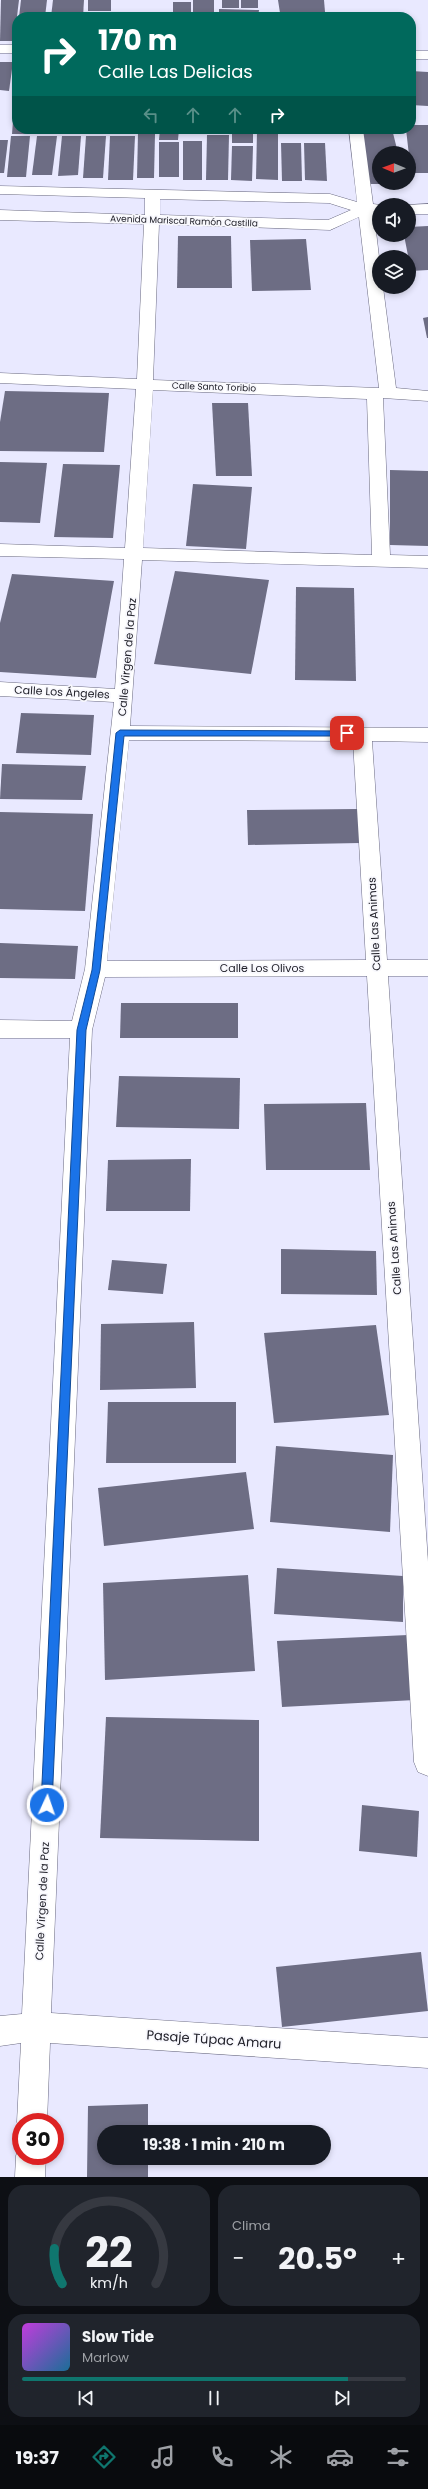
<!DOCTYPE html>
<html lang="es">
<meta charset="utf-8">
<style>
body{margin:0;font-family:Poppins,sans-serif;background:#20242c;color:#f1f3f6;height:100vh;display:flex;flex-direction:column;font-size:15px;white-space:nowrap}
*{box-sizing:border-box;margin:0}
p{font-size:13px;color:#9ea1a6}
.icon{flex:none;width:22px;height:22px;fill:none;stroke:currentColor;stroke-width:2;stroke-linecap:round;stroke-linejoin:round}
.map{position:relative;height:2177px;overflow:hidden}
.sheet{display:flex;flex-direction:column;gap:8px;padding:8px;background:#0d0f14;flex:1}
.sheet>*{flex:none}
.top-card{position:absolute;left:12px;top:12px;width:404px;height:122px;border-radius:16px;box-shadow:0 2px 6px #0003;background:#00695c;color:#fff;overflow:hidden}
.needle{width:26px;rotate:271deg}
.controls{position:absolute;left:372px;top:146px;display:grid;gap:8px}
.controls a{display:grid;place-items:center;width:44px;height:44px;border-radius:50%;background:#171b24;box-shadow:0 2px 6px #0003;font-size:20px}
.speed{position:absolute;left:12px;top:2113px;display:flex;gap:8px;font-size:20px;font-weight:700;text-align:center}
.speed>*{display:grid;place-content:center;width:52px;height:52px;border-radius:50%;background:#171b24;box-shadow:0 2px 6px #0003;line-height:1}
.speed .limit{border:6px solid #d22;background:#fff;color:#111}
.pin{position:absolute;display:grid;place-items:center;width:34px;height:34px;color:#fff;margin:-17px;border-radius:8px;box-shadow:0 2px 6px #0006}
.me{position:absolute;width:44px;margin:-22px;rotate:3deg;stroke-linejoin:round;filter:drop-shadow(0 0 3px #0008)}
.turn{display:flex;align-items:center;gap:14px;height:84px;padding:0 20px;font-size:18px}
.turn .icon{width:52px;height:52px;stroke-width:2.5}
.turn b{display:block;font-size:28px;line-height:34px}
.lanes{display:flex;align-items:center;height:38px;padding:0 20px;background:#0003;justify-content:center;gap:20px;direction:ltr}
.lanes .off{opacity:.35}
.big{font-size:30px;font-weight:700;line-height:1.1}
.sheet .tile{flex:1;display:flex;flex-direction:column;justify-content:center;gap:6px;min-width:0;padding:0 14px;border-radius:16px;background:#20242c}
.sheet .dial{align-items:center;gap:0}
.dial svg{height:104px;overflow:visible;fill:none;stroke:#363941;stroke-width:7;stroke-linecap:round;text-anchor:middle}
.dial text{fill:#f1f3f6;stroke:none}
.song{display:flex;align-items:center;gap:12px}
.cover{width:48px;height:48px;border-radius:6px;background:linear-gradient(135deg,hsl(290 70% 55%),hsl(200 70% 35%))}
.played{height:4px;border-radius:2px;background:linear-gradient(90deg,#0f766e 85%,#363941 85%)}
.keys{display:flex;justify-content:space-around;direction:ltr}
.heat{display:flex;justify-content:space-between;align-items:center;font-size:22px;direction:ltr}
.sheet .tiles{flex:1;display:grid;gap:8px;grid-template-columns:1fr 1fr}
.tile:last-child{grid-column:span 2}
.trip{position:absolute;left:97px;top:2125px;width:234px;height:40px;border-radius:20px;background:#171b24;box-shadow:0 2px 6px #0003;font-weight:700;line-height:40px;text-align:center}
.menu{display:flex;height:64px;justify-content:space-around;align-items:center;background:#090b0e;color:#9ea1a6}
.menu .icon{width:28px;height:28px}
.menu .active{color:#0f766e}
.menu b{font-size:18px;color:#f1f3f6}
.map>svg:first-child{display:block}
.building{fill:#6d6d84}
.lines{fill:none;stroke-linecap:round;stroke-linejoin:round}
.street-casing{stroke:#6b6b82;stroke-width:1}
.street{fill:#fff;fill-rule:evenodd}
.route{fill:#1a73e8;stroke:#114b97}
.labels{text-anchor:middle;stroke-width:3.5;stroke-linejoin:round;paint-order:stroke}
.far-street-label{font-size:9px;fill:#21212a;stroke:#f8f8fd}
.street-label{font-size:11px;fill:#21212a;stroke:#f8f8fd}
.near-street-label{font-size:13px;fill:#21212a;stroke:#f8f8fd}
</style>
<div class="map">
<svg width="428" height="2177" viewBox="0 0 428 2177">
<rect width="100%" height="100%" fill="#e9e9ff"/>
<g class="building">
<path d="M1,0H19L14,41H0Z"/>
<path d="M21,0H47L45,17H19Z"/>
<path d="M53,0H84L83,17H51Z"/>
<rect x="88" y="0" width="23" height="11"/>
<rect x="193" y="0" width="21" height="17"/>
<rect x="222" y="0" width="17" height="8"/>
<rect x="241" y="0" width="17" height="8"/>
<path d="M278,0H324L325,12L280,13Z"/>
<rect x="173" y="2" width="18" height="15"/>
<path d="M219,9L259,10L258,17H219Z"/>
<rect x="88" y="14" width="22" height="3"/>
<rect x="263" y="14" width="20" height="3"/>
<path d="M0,62H13L9,91L0,90Z"/>
<path d="M411,71L428,72V106L411,105Z"/>
<path d="M14,107H17V129H30L29,134H12Z"/>
<path d="M411,125H428V173H411L406,129H411Z"/>
<rect x="36" y="129" width="22" height="3"/>
<path d="M63,129H83V133H62Z"/>
<rect x="137" y="129" width="19" height="2"/>
<path d="M160,129H179L178,140H159Z"/>
<rect x="232" y="129" width="21" height="14"/>
<path d="M358,129H392L398,153H379V184H369Z"/>
<path d="M257,131H278V180L256,179Z"/>
<path d="M138,133L155,134L154,178H137Z"/>
<path d="M207,135H229L228,180H206Z"/>
<path d="M11,136H30L26,177H7Z"/>
<path d="M37,136H57L52,175H32Z"/>
<path d="M62,136H81L78,175L58,176Z"/>
<path d="M86,136H106L103,178H83Z"/>
<path d="M110,136H135L133,180H108Z"/>
<path d="M0,140H8L4,173H0Z"/>
<rect x="183" y="141" width="19" height="39"/>
<rect x="159" y="142" width="20" height="35"/>
<path d="M281,143H301L302,181H282Z"/>
<path d="M304,143H325L327,181L305,180Z"/>
<path d="M232,146H253L252,181L231,180Z"/>
<path d="M428,226V270L411,271L404,235H409V227Z"/>
<path d="M178,236H231L232,288H177Z"/>
<path d="M306,239L311,290L252,291L250,240Z"/>
<path d="M428,317V338H427L423,318Z"/>
<path d="M5,391L109,393L104,452L0,451V422Z"/>
<path d="M212,403H248L252,476H216Z"/>
<path d="M0,462L47,463L40,523L0,522Z"/>
<path d="M63,464L120,465L113,538L54,537Z"/>
<path d="M390,470L428,471V546L390,545Z"/>
<path d="M193,484L252,487L246,549L186,546Z"/>
<path d="M175,571L269,580L251,674L154,664Z"/>
<path d="M12,574L114,581L96,678L0,672V623Z"/>
<path d="M296,587L354,588L356,681L295,680Z"/>
<path d="M21,713L94,715L91,755L16,753Z"/>
<path d="M2,764L86,766L82,800L0,799Z"/>
<path d="M358,809L360,843L248,845L247,810Z"/>
<path d="M0,812L93,814L85,911L0,909Z"/>
<path d="M0,943L78,946L75,979L0,978Z"/>
<path d="M121,1003H238V1038H120Z"/>
<path d="M119,1076L240,1078L239,1129L116,1127Z"/>
<path d="M366,1103L370,1170H266L264,1104Z"/>
<path d="M191,1159L190,1211H106L108,1160Z"/>
<path d="M281,1249L376,1251L377,1295L281,1294Z"/>
<path d="M112,1260L167,1264L163,1294L108,1290Z"/>
<path d="M194,1322L196,1388L100,1390L101,1324Z"/>
<path d="M376,1325L389,1415L274,1423L264,1333Z"/>
<path d="M108,1402H236V1463H106Z"/>
<path d="M276,1446L393,1455L390,1532L270,1522Z"/>
<path d="M246,1472L254,1529L104,1546L98,1488Z"/>
<path d="M277,1568L403,1576V1622L274,1614Z"/>
<path d="M248,1575L255,1671L105,1680L103,1583Z"/>
<path d="M408,1635L415,1700L282,1707L277,1641Z"/>
<path d="M106,1717L259,1720V1841L100,1838Z"/>
<path d="M362,1805L419,1811L417,1857L359,1851Z"/>
<path d="M421,1952L428,2011L282,2027L276,1967Z"/>
<path d="M148,2104V2132H104V2158H148V2177H87L88,2106Z"/>
</g>
<g class="lines">
<g class="street-casing">
<g id="street">
<rect x="0" y="45" width="17" height="8"/>
<rect x="411" y="51" width="17" height="8"/>
<path d="M349,129H363L373,204L381,205H379V214H374L379,257V287H383L396,388L428,391V401L383,398L390,555L428,556V568L142,560L130,726L428,728V742L372,741L387,960H428V976H388L428,1562V1776L418,1772L414,1762L367,976L105,977L92,1030L51,2013L428,2038V2068L50,2043L47,2122H21V2132L17,2122L21,2043L0,2046V2016L22,2014L70,1038H0V1020L72,1021L85,969L114,702L0,696V682L115,689L124,559L0,556V544L125,548L136,389L0,383V373L137,379L144,224L0,220V210L145,215V198L0,194V186L330,194L357,202ZM160,199L329,203L351,210L328,220L160,215ZM359,217L379,388L153,380L159,224L330,230ZM153,390L367,399L372,555L143,548ZM129,740L353,741L366,960L107,961Z"/>
<path d="M428,204V214H409V205H407Z"/>
<path d="M20,2145L21,2156H46L45,2177H15L16,2156Z"/>
</g>
</g>
<use href="#street" class="street"/>
</g>
<path class="route" d="M120,730L347,731L351,733L347,736H124L100,970L86,1030L52,1805L47,1811L41,1805L77,1030L92,970L116,733Z"/>
<g class="labels">
<g class="far-street-label">
<text transform="translate(184 221) rotate(2)" y="3">Avenida Mariscal Ramón Castilla</text>
<text transform="translate(214 387) rotate(2)" y="3">Calle Santo Toribio</text>
</g>
<g class="street-label">
<text transform="translate(127 657) rotate(-85)" y="4">Calle Virgen de la Paz</text>
<text transform="translate(62 692) rotate(3)" y="4">Calle Los Ángeles</text>
<text transform="translate(374 924) rotate(-93)" y="4">Calle Las Animas</text>
<text x="262" y="972">Calle Los Olivos</text>
<text transform="translate(394 1248) rotate(-94)" y="4">Calle Las Animas</text>
<text transform="translate(42 1901) rotate(-87)" y="4">Calle Virgen de la Paz</text>
</g>
<g class="near-street-label">
<text transform="translate(214 2039) rotate(4)" y="5">Pasaje Túpac Amaru</text>
</g>
</g>
</svg>
<div class="controls">
<a><svg class="needle" viewBox="-14 -14 28 28"><path d="M0-13l5 13h-10z" fill="#e53935"/><path d="M0 13l5-13h-10z" fill="#9ea1a6"/></svg></a>
<a><svg class="icon" aria-label="sound" viewBox="0 0 24 24"><path d="M4 9h4l5-4v14l-5-4H4zM17 9q2 3 0 6"/></svg></a>
<a><svg class="icon" aria-label="layers" viewBox="0 0 24 24"><path d="M12 4l9 5-9 5-9-5zM3 14l9 5 9-5"/></svg></a>
</div>
<div class="speed"><div class="limit">30</div></div>
<div class="pin" style="left:347px;top:733px;background:#d93025"><svg class="icon" aria-label="arrive" viewBox="0 0 24 24"><path d="M6 21V4h12l-3 4 3 4H6"/></svg></div>
<svg class="me" style="left:47px;top:1805px" viewBox="-20 -20 40 40"><circle r="17" fill="#1a73e8" stroke="#fff" stroke-width="3"/><path d="M0-11L8 9 0 5-8 9z" fill="#fff"/></svg>
<div class="trip">19:38 · 1 min · 210 m</div>
<div class="top-card">
<div class="turn"><svg class="icon" aria-label="right" viewBox="0 0 24 24"><path d="M7 20v-9h11M14 6l5 5-5 5"/></svg><div><b>170 m</b>Calle Las Delicias</div></div>
<div class="lanes"><svg class="icon off" aria-label="left" viewBox="0 0 24 24"><path d="M17 20v-9H6M10 6l-5 5 5 5"/></svg><svg class="icon off" aria-label="ahead" viewBox="0 0 24 24"><path d="M12 20V5M6 11l6-6 6 6"/></svg><svg class="icon off" aria-label="ahead" viewBox="0 0 24 24"><path d="M12 20V5M6 11l6-6 6 6"/></svg><svg class="icon" aria-label="right" viewBox="0 0 24 24"><path d="M7 20v-9h11M14 6l5 5-5 5"/></svg></div>
</div>
</div>
<section class="sheet">
<div class="tiles">
<div class="tile dial"><svg viewBox="0 0 100 80">
<path d="M14 69A42 42 0 1 1 86 69"/>
<path d="M14 69A42 42 0 0 1 8 42" stroke="#0f766e"/>
<text x="50" y="56" font-size="32" font-weight="700">22</text>
<text x="50" y="72" font-size="11">km/h</text>
</svg></div>
<div class="tile"><p>Clima</p>
<div class="heat"><a>−</a><b class="big">20.5°</b><a>+</a></div>
</div>
<div class="tile">
<div class="song"><i class="cover"></i><div><b>Slow Tide</b><p>Marlow</p></div></div>
<div class="played"></div>
<div class="keys"><svg class="icon" aria-label="previous" viewBox="0 0 24 24"><path d="M18 5L8 12l10 7zM5 5v14"/></svg><svg class="icon" aria-label="pause" viewBox="0 0 24 24"><path d="M8 5v14M16 5v14"/></svg><svg class="icon" aria-label="next" viewBox="0 0 24 24"><path d="M6 5l10 7-10 7zM19 5v14"/></svg></div>
</div>
</div>
</section>
<nav class="menu">
<b>19:37</b>
<svg class="icon active" aria-label="directions" viewBox="0 0 24 24"><path d="M12 3l9 9-9 9-9-9zM9 14v-3h6M13 9l2 2-2 2"/></svg>
<svg class="icon" aria-label="music" viewBox="0 0 24 24"><path d="M9 18V5l10-2v13"/><circle cx="6" cy="18" r="3"/><circle cx="16" cy="16" r="3"/></svg>
<svg class="icon" aria-label="phone" viewBox="0 0 24 24"><path d="M5 4h4l2 5-3 2q2 4 5 5l2-3 5 2v4C11 20 4 13 5 4z"/></svg>
<svg class="icon" aria-label="climate" viewBox="0 0 24 24"><path d="M12 3v18M4 7l16 10M4 17L20 7"/></svg>
<svg class="icon" aria-label="car" viewBox="0 0 24 24"><path d="M5 17H2v-5l4-1 3-4h7l3 4 3 1v5h-3M9 17h6M6 11h13"/><circle cx="7" cy="17" r="2"/><circle cx="17" cy="17" r="2"/></svg>
<svg class="icon" aria-label="filters" viewBox="0 0 24 24"><path d="M4 7h16M4 17h16"/><circle cx="9" cy="7" r="2"/><circle cx="15" cy="17" r="2"/></svg>
</nav>
